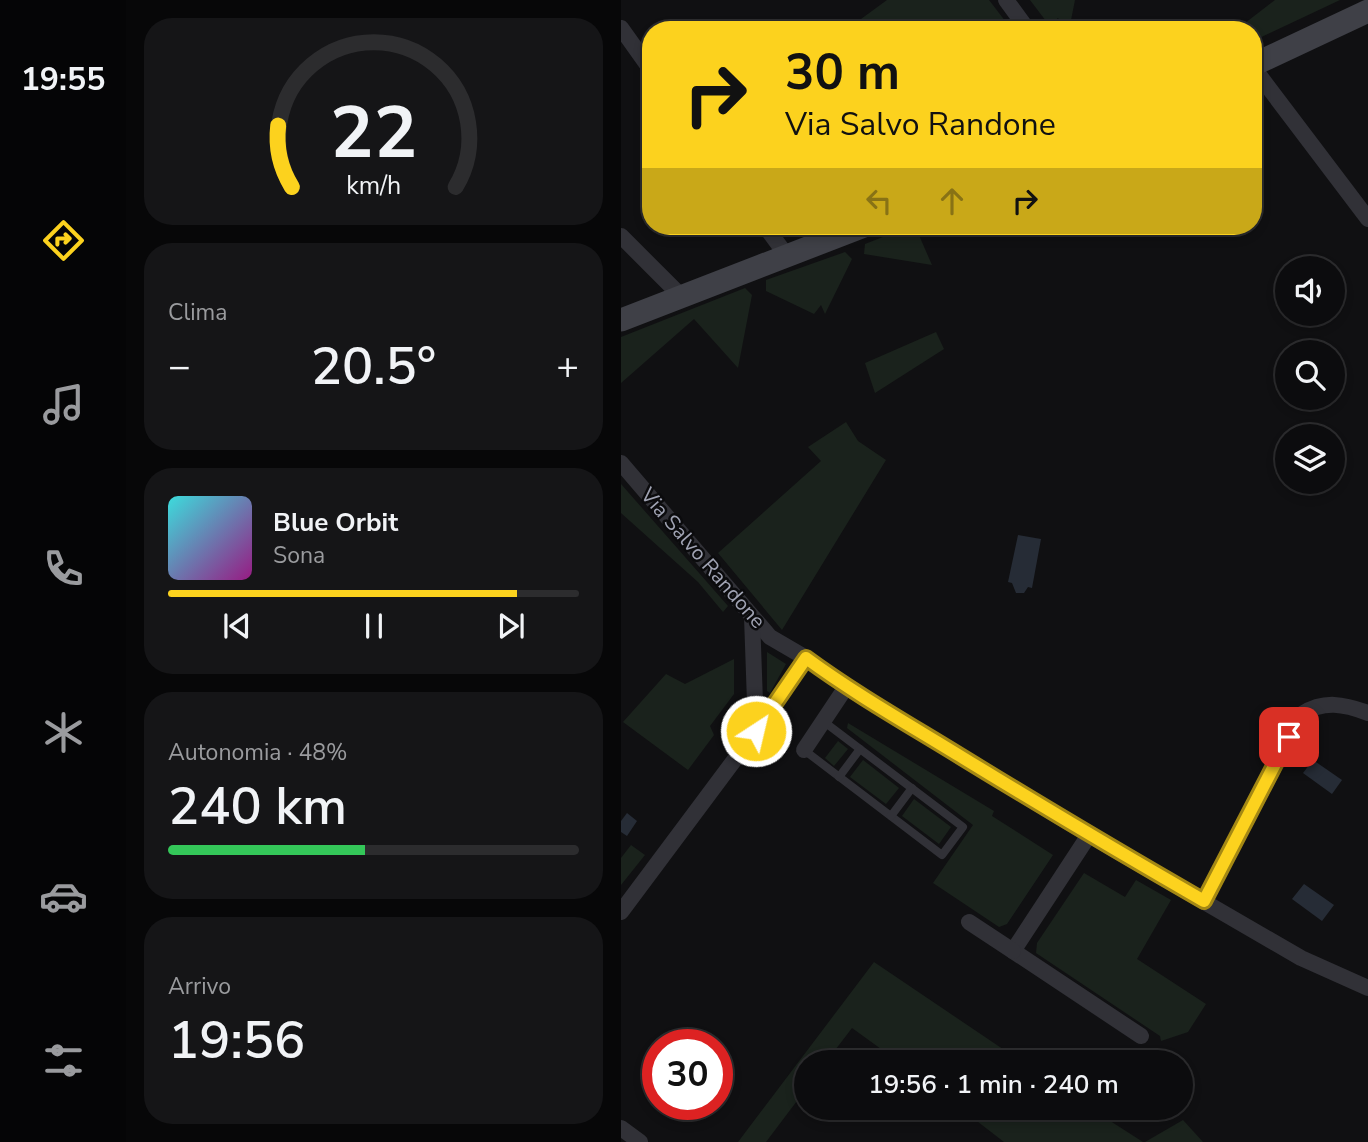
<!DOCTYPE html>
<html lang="it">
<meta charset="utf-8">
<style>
body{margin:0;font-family:"Nunito Sans",sans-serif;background:#151517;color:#f1f3f6;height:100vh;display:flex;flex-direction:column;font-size:26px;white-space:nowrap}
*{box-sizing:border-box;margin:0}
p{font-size:23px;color:#9a9b9e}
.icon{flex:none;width:38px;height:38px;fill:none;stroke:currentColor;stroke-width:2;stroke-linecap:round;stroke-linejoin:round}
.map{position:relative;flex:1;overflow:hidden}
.side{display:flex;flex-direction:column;gap:18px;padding:18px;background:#070708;width:495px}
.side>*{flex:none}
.banner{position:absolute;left:21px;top:21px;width:620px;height:214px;border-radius:28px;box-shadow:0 4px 10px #0003,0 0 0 2px #2c2c2e;background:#fcd21e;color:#111;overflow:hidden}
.fabs{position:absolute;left:654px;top:256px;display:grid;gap:14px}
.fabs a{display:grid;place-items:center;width:70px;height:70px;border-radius:50%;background:#0c0c0e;box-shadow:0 4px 10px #0003,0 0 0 2px #2c2c2e;font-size:35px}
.speed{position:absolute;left:21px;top:1029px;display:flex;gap:14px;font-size:35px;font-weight:700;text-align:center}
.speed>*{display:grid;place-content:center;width:91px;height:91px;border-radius:50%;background:#0c0c0e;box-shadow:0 4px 10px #0003,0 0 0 2px #2c2c2e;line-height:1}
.speed .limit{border:10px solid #d22;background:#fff;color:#111}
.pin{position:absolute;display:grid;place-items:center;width:60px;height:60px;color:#fff;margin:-30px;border-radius:14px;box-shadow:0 4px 10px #0006}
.me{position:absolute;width:77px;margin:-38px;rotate:35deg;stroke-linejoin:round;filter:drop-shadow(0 0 5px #0008)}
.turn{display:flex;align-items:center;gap:24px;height:147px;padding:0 28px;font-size:32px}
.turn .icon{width:91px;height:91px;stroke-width:2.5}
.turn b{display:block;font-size:49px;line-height:60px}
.lanes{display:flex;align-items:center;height:66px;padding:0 28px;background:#0003;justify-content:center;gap:35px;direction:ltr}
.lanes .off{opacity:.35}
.big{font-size:52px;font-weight:600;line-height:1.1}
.side .widget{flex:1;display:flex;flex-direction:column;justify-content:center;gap:10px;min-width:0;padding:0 24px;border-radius:28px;background:#151517}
.side .dial{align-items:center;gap:0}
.dial svg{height:182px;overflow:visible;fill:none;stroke:#2c2c2e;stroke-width:7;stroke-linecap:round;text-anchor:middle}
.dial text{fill:#f1f3f6;stroke:none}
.song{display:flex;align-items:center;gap:21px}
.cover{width:84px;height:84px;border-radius:10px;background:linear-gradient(135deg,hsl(180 70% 55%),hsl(310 70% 35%))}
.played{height:7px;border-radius:4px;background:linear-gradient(90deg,#fcd21e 85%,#2c2c2e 85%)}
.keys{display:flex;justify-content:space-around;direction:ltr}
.heat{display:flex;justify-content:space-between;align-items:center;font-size:38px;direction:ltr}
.charge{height:10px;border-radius:5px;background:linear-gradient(90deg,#34c759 48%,#2c2c2e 0)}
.trip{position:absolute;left:173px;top:1050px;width:399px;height:70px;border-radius:35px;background:#0c0c0e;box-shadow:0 4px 10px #0003,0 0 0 2px #2c2c2e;font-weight:600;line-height:70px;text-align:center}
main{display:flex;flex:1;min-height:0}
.dock{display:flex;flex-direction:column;width:126px;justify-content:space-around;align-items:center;background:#050506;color:#9a9b9e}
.dock .icon{width:49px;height:49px}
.dock .current{color:#fcd21e}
.dock b{font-size:32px;color:#f1f3f6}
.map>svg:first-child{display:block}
.green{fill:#1a221c}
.water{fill:#262c36}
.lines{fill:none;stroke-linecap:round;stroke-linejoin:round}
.service{stroke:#313137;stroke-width:8}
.minor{stroke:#313137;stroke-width:16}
.secondary{stroke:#3f4047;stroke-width:23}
.route-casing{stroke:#a48814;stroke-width:18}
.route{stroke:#fcd21e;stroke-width:12}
.labels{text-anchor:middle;stroke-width:5;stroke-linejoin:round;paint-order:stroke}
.street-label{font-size:21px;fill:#a0a3b3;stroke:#0b0b0d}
</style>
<main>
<nav class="dock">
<b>19:55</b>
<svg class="icon current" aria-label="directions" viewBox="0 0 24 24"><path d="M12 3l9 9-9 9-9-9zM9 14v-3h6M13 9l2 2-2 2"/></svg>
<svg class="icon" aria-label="music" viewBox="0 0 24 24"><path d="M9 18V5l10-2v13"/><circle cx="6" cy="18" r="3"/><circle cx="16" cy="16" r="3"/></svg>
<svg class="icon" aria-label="phone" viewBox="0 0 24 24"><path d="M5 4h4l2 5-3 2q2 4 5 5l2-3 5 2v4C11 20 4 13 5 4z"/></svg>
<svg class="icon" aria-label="climate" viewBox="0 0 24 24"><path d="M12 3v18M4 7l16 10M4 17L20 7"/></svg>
<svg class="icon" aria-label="car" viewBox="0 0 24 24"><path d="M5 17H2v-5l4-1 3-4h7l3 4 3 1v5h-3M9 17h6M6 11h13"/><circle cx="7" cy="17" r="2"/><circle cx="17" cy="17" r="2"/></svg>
<svg class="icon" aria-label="filters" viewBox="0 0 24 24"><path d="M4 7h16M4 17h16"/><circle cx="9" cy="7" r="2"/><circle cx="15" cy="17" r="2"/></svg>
</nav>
<section class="side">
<div class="widget dial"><svg viewBox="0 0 100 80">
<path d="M14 69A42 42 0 1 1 86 69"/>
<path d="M14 69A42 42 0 0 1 8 42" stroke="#fcd21e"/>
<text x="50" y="56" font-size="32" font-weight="700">22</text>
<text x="50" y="72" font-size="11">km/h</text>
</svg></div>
<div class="widget"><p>Clima</p>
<div class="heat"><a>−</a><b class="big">20.5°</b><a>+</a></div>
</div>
<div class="widget">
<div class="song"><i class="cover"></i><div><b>Blue Orbit</b><p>Sona</p></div></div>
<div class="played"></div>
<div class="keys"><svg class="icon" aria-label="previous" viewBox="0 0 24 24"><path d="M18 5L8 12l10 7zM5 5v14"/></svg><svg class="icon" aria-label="pause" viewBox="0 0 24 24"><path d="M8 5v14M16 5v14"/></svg><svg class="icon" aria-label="next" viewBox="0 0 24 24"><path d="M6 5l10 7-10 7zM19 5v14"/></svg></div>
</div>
<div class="widget"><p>Autonomia · 48%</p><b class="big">240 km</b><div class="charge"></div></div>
<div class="widget"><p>Arrivo</p><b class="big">19:56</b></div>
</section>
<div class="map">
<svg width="747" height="1142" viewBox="0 0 747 1142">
<rect width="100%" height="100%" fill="#101012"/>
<g class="green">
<path d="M266,0H368L391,30H225Z"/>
<path d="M409,0H454L448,30H445L437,18L428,25Z"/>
<path d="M654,0H719L632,41V30H615Z"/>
<path d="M155,226H203L181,234Z"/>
<path d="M290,226H294L311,265L243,254L244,244Z"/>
<path d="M224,252L231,259L204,314L200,305L193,314L145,291V280Z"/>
<path d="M124,288L131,295L117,368L73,319L0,383V337Z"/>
<path d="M315,332L323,349L254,393L244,363Z"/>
<path d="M225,422L237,441L265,460L161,630L97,553L200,461L187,447Z"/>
<path d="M0,484L107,606L102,612L77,582L0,513Z"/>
<path d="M146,652L165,664L149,693L146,691Z"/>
<path d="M113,659V694L89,726L93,735L67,770L2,722L45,674L64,684Z"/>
<path d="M227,723L373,811L371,816L432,855L386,924L378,927L312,883L352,825L226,728Z"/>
<path d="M217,741L227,749L213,766L204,758Z"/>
<path d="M242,760L278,788L265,804L229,777Z"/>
<path d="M293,799L330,827L318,844L281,816Z"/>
<path d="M10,845L24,855L0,885V858Z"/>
<path d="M463,873L504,897L515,880L550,900L516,959L585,1004L567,1032L540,1041L539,1036L415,953L416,943Z"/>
<path d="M253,962L401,1062H278L231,1028L205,1062H186L185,1089L145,1142H117Z"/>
<path d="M339,1108H469L522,1142H383Z"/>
<path d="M562,1120L582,1142H524Z"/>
</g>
<g class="water">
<path d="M397,535L420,539L411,588L407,587L403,593H395L391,583L387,582Z"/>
<path d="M692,760L721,780L711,794L682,773Z"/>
<path d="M6,813L16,821L6,836L0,832V821Z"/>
<path d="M683,884L713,905L701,921L671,899Z"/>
</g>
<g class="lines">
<g class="service">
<path d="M183,750L321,855L342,827L202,721"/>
<path d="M218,777L239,749"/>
<path d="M270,816L291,788"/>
</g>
<g class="minor">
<path d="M385,0L407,30"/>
<path d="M0,28L30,70"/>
<path d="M632,67L747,219"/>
<path d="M144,226L166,256"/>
<path d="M0,236L60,296"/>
<path d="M0,463L149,637L185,658L225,687L468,835L680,958L747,988"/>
<path d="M131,617L135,731"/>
<path d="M183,750L225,687"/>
<path d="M468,835L392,951L520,1036"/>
<path d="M583,901L681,714C703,700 723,704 747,713"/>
<path d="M0,912L135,731L185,658"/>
<path d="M348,922L392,951"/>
<path d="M0,1128L19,1142"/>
</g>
<g class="secondary">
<path d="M632,65L747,11"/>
<path d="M0,320L243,226"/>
</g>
</g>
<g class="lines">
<g class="route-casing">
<path id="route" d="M135,731L185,658C234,694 287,724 339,756C419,805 501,854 583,901L668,737"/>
</g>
<use href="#route" class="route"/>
</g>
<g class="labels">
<g class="street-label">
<text transform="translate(82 558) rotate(49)" y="7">Via Salvo Randone</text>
</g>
</g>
</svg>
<div class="fabs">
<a><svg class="icon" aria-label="sound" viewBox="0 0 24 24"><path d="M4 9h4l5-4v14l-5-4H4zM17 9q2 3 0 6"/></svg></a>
<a><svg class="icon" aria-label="search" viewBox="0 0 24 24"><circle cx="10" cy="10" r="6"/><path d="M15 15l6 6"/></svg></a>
<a><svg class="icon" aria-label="layers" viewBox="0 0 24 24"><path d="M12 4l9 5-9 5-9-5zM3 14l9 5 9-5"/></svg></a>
</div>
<div class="speed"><div class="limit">30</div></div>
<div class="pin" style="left:668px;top:737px;background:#d93025"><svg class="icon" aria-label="arrive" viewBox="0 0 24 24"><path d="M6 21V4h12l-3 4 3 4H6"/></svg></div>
<svg class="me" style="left:135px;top:731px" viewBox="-20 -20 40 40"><circle r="17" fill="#fcd21e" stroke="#fff" stroke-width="3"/><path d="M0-11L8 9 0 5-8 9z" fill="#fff"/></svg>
<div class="trip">19:56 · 1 min · 240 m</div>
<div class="banner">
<div class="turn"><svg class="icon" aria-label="right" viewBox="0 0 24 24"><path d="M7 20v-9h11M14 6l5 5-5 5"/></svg><div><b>30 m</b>Via Salvo Randone</div></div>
<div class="lanes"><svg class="icon off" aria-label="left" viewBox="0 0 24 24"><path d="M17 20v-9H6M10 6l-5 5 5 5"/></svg><svg class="icon off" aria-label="ahead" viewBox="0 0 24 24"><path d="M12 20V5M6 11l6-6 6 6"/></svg><svg class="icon" aria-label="right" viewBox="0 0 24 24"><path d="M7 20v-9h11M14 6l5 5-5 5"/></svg></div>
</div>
</div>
</main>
